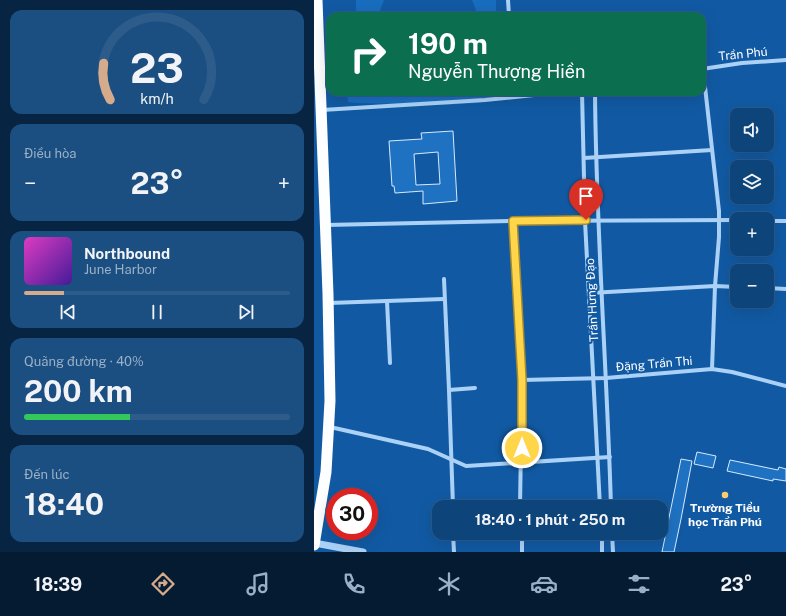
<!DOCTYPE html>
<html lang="vi">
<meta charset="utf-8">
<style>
body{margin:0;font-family:"Public Sans",sans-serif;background:#1b4e81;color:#f1f3f6;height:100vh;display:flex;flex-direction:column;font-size:15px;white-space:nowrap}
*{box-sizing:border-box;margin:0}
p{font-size:13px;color:#9ab0c7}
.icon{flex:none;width:22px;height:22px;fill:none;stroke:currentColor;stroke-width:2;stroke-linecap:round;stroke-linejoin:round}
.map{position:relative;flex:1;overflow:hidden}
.side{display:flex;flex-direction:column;gap:10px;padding:10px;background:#072543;width:314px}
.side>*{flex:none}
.top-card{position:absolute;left:12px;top:12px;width:380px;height:84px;border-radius:12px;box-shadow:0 4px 16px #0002,0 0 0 1px #2d5c8b;background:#0b6e4f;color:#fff;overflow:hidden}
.tools{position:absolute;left:416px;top:108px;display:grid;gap:8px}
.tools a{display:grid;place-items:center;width:44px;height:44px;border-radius:8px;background:#0d447a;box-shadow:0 4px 16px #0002,0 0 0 1px #2d5c8b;font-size:20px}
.speed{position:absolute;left:12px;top:488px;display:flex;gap:8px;font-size:20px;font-weight:700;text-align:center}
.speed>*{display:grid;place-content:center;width:52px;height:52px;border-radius:50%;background:#0d447a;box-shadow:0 4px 16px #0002,0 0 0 1px #2d5c8b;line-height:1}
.speed .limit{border:6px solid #d22;background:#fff;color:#111}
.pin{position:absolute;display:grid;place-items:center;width:34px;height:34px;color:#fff;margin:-41px -17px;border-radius:50% 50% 50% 0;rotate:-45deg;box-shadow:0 0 4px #0007}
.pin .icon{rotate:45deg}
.me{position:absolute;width:44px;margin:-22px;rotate:0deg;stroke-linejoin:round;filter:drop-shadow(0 0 3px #0008)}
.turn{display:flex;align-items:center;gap:14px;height:84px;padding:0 16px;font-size:18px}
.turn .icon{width:52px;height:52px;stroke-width:2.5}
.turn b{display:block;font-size:28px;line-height:34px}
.big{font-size:30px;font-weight:700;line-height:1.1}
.side .tile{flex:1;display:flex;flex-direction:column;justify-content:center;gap:6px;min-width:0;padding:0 14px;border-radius:12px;background:#1b4e81}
.side .dial{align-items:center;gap:0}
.dial svg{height:104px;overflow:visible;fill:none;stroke:#2d5c8b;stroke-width:7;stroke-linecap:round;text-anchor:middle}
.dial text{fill:#f1f3f6;stroke:none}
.song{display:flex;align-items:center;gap:12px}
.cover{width:48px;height:48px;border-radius:6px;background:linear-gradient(135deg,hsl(310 70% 55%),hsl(260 70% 35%))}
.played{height:4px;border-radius:2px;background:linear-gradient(90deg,#d6ab8b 15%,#2d5c8b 15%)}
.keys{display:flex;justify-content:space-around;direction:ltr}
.heat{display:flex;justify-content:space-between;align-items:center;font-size:22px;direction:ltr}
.charge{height:6px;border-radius:3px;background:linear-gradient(90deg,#34c759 40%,#2d5c8b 0)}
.trip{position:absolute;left:118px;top:500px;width:236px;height:40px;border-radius:12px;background:#0d447a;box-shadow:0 4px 16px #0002,0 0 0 1px #2d5c8b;font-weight:700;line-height:40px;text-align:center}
.dock{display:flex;height:64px;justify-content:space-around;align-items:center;background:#051b31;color:#9ab0c7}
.dock .icon{width:28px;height:28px}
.dock .current{color:#d6ab8b}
.dock b{font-size:18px;color:#f1f3f6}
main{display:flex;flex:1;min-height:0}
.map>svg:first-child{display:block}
.green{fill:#186dbe}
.building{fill:#1f72c2;stroke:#d5eafe;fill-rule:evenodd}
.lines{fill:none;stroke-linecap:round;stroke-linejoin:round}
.minor{stroke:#abd2f6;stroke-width:4}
.tertiary{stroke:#abd2f6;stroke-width:7}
.trunk{stroke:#fcfeff;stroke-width:11}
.route-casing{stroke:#a68a30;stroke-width:10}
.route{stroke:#ffd54a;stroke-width:7}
.poi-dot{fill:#ffcc70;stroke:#115aa3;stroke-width:1.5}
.labels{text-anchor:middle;stroke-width:4;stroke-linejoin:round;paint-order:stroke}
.street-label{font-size:12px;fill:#fff;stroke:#115aa3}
.poi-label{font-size:12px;font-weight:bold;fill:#fff;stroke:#115aa3}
</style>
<main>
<section class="side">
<div class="tile dial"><svg viewBox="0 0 100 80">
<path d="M14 69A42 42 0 1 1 86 69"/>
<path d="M14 69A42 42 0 0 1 9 41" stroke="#d6ab8b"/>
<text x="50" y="56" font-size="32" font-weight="700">23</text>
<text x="50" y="72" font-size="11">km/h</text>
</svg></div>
<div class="tile"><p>Điều hòa</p>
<div class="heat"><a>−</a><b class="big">23°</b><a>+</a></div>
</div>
<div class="tile">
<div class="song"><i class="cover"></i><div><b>Northbound</b><p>June Harbor</p></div></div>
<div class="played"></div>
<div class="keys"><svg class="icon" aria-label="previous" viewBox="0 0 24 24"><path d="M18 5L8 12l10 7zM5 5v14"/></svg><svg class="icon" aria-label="pause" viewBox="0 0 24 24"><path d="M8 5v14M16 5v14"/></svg><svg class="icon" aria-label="next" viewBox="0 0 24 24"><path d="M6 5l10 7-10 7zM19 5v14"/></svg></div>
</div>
<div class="tile"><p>Quãng đường · 40%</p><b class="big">200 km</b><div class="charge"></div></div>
<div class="tile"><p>Đến lúc</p><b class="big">18:40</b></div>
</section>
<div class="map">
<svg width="472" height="552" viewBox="0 0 472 552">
<rect width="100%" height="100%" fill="#115aa3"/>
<g class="green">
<path d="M42,0H70L66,11H42Z"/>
<path d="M158,0H182V16H163L162,10Z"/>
<path d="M33,92H185V96L165,103L130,105L41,103L34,102Z"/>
</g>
<g class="building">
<path d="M139,131L143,201L109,204V191L81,193L80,186H78L75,141L108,139L107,133ZM124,152L126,184L102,185L100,154Z"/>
<path d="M383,452L402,456L399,468L380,464Z"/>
<path d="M367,459L378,461L367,519L360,552H348Z"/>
<path d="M416,460L464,470L465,467L472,469V481L459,479V481L413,471Z"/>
</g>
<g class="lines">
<g class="minor">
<path d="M194,0L195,16"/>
<path d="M388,69L428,63L472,60"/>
<path d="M389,69L405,211V237L401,286L398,369"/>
<path d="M268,92L271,221L286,507"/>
<path d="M281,92C282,230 293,369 297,507"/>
<path d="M8,110L171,100L249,92"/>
<path d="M270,158L398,150"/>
<path d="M199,221L208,380L206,507"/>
<path d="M453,221H472"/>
<path d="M12,225L199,221L423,220"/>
<path d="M130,279L135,390L139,507"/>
<path d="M453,288L472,289"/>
<path d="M276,293L401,286L423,287"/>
<path d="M73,301L76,363"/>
<path d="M15,303L130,299"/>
<path d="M208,380L292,378L398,369L418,372L472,386"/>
<path d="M135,390L161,388"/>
<path d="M16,427L114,449L152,466L296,457"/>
<path d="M139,533L140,552"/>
<path d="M208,533V552"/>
<path d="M288,533V552"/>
<path d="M298,533L299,552"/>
</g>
<path class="tertiary" d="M0,543L49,552"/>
<path class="trunk" d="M0,545L12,472L16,401L14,294L3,0"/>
</g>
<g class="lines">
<g class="route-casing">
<path id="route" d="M208,448V380L199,221L272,220"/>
</g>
<use href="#route" class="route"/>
</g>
<circle class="poi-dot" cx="411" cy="495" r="4"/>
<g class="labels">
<g class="street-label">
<text transform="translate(429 54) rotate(-6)" y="4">Trần Phú</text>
<text transform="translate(278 300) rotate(-93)" y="4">Trần Hưng Đạo</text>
<text transform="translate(340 364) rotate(-5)" y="4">Đặng Trần Thi</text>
</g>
<g class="poi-label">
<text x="411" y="512">Trường Tiểu<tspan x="411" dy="14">học Trần Phú</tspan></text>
</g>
</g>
</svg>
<div class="tools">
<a><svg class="icon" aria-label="sound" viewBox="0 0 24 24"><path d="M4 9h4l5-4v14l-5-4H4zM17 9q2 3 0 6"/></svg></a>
<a><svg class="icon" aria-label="layers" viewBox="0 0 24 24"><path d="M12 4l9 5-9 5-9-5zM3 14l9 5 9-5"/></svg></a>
<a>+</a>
<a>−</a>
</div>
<div class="speed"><div class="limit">30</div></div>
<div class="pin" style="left:272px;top:220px;background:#d93025"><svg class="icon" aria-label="arrive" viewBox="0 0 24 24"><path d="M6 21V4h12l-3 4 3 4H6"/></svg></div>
<svg class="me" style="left:208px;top:448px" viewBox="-20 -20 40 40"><circle r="17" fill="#ffd54a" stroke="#fff" stroke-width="3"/><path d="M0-11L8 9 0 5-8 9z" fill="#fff"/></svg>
<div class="trip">18:40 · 1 phút · 250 m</div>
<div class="top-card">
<div class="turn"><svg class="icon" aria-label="right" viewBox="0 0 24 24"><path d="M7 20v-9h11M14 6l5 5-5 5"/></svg><div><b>190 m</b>Nguyễn Thượng Hiền</div></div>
</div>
</div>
</main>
<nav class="dock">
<b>18:39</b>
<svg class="icon current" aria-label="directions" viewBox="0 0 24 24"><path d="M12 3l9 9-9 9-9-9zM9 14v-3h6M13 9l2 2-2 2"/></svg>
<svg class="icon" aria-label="music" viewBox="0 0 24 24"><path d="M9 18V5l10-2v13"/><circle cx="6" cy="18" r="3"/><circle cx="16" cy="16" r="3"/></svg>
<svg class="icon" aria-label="phone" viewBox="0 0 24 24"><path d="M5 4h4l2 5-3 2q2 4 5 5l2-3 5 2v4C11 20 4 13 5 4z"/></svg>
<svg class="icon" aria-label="climate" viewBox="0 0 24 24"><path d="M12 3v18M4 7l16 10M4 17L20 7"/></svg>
<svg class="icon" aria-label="car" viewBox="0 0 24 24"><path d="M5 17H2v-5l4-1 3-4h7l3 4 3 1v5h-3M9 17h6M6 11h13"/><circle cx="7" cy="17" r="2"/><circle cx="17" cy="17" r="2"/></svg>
<svg class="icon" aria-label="filters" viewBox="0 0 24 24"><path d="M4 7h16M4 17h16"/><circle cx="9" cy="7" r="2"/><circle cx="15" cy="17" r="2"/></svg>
<b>23°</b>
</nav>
